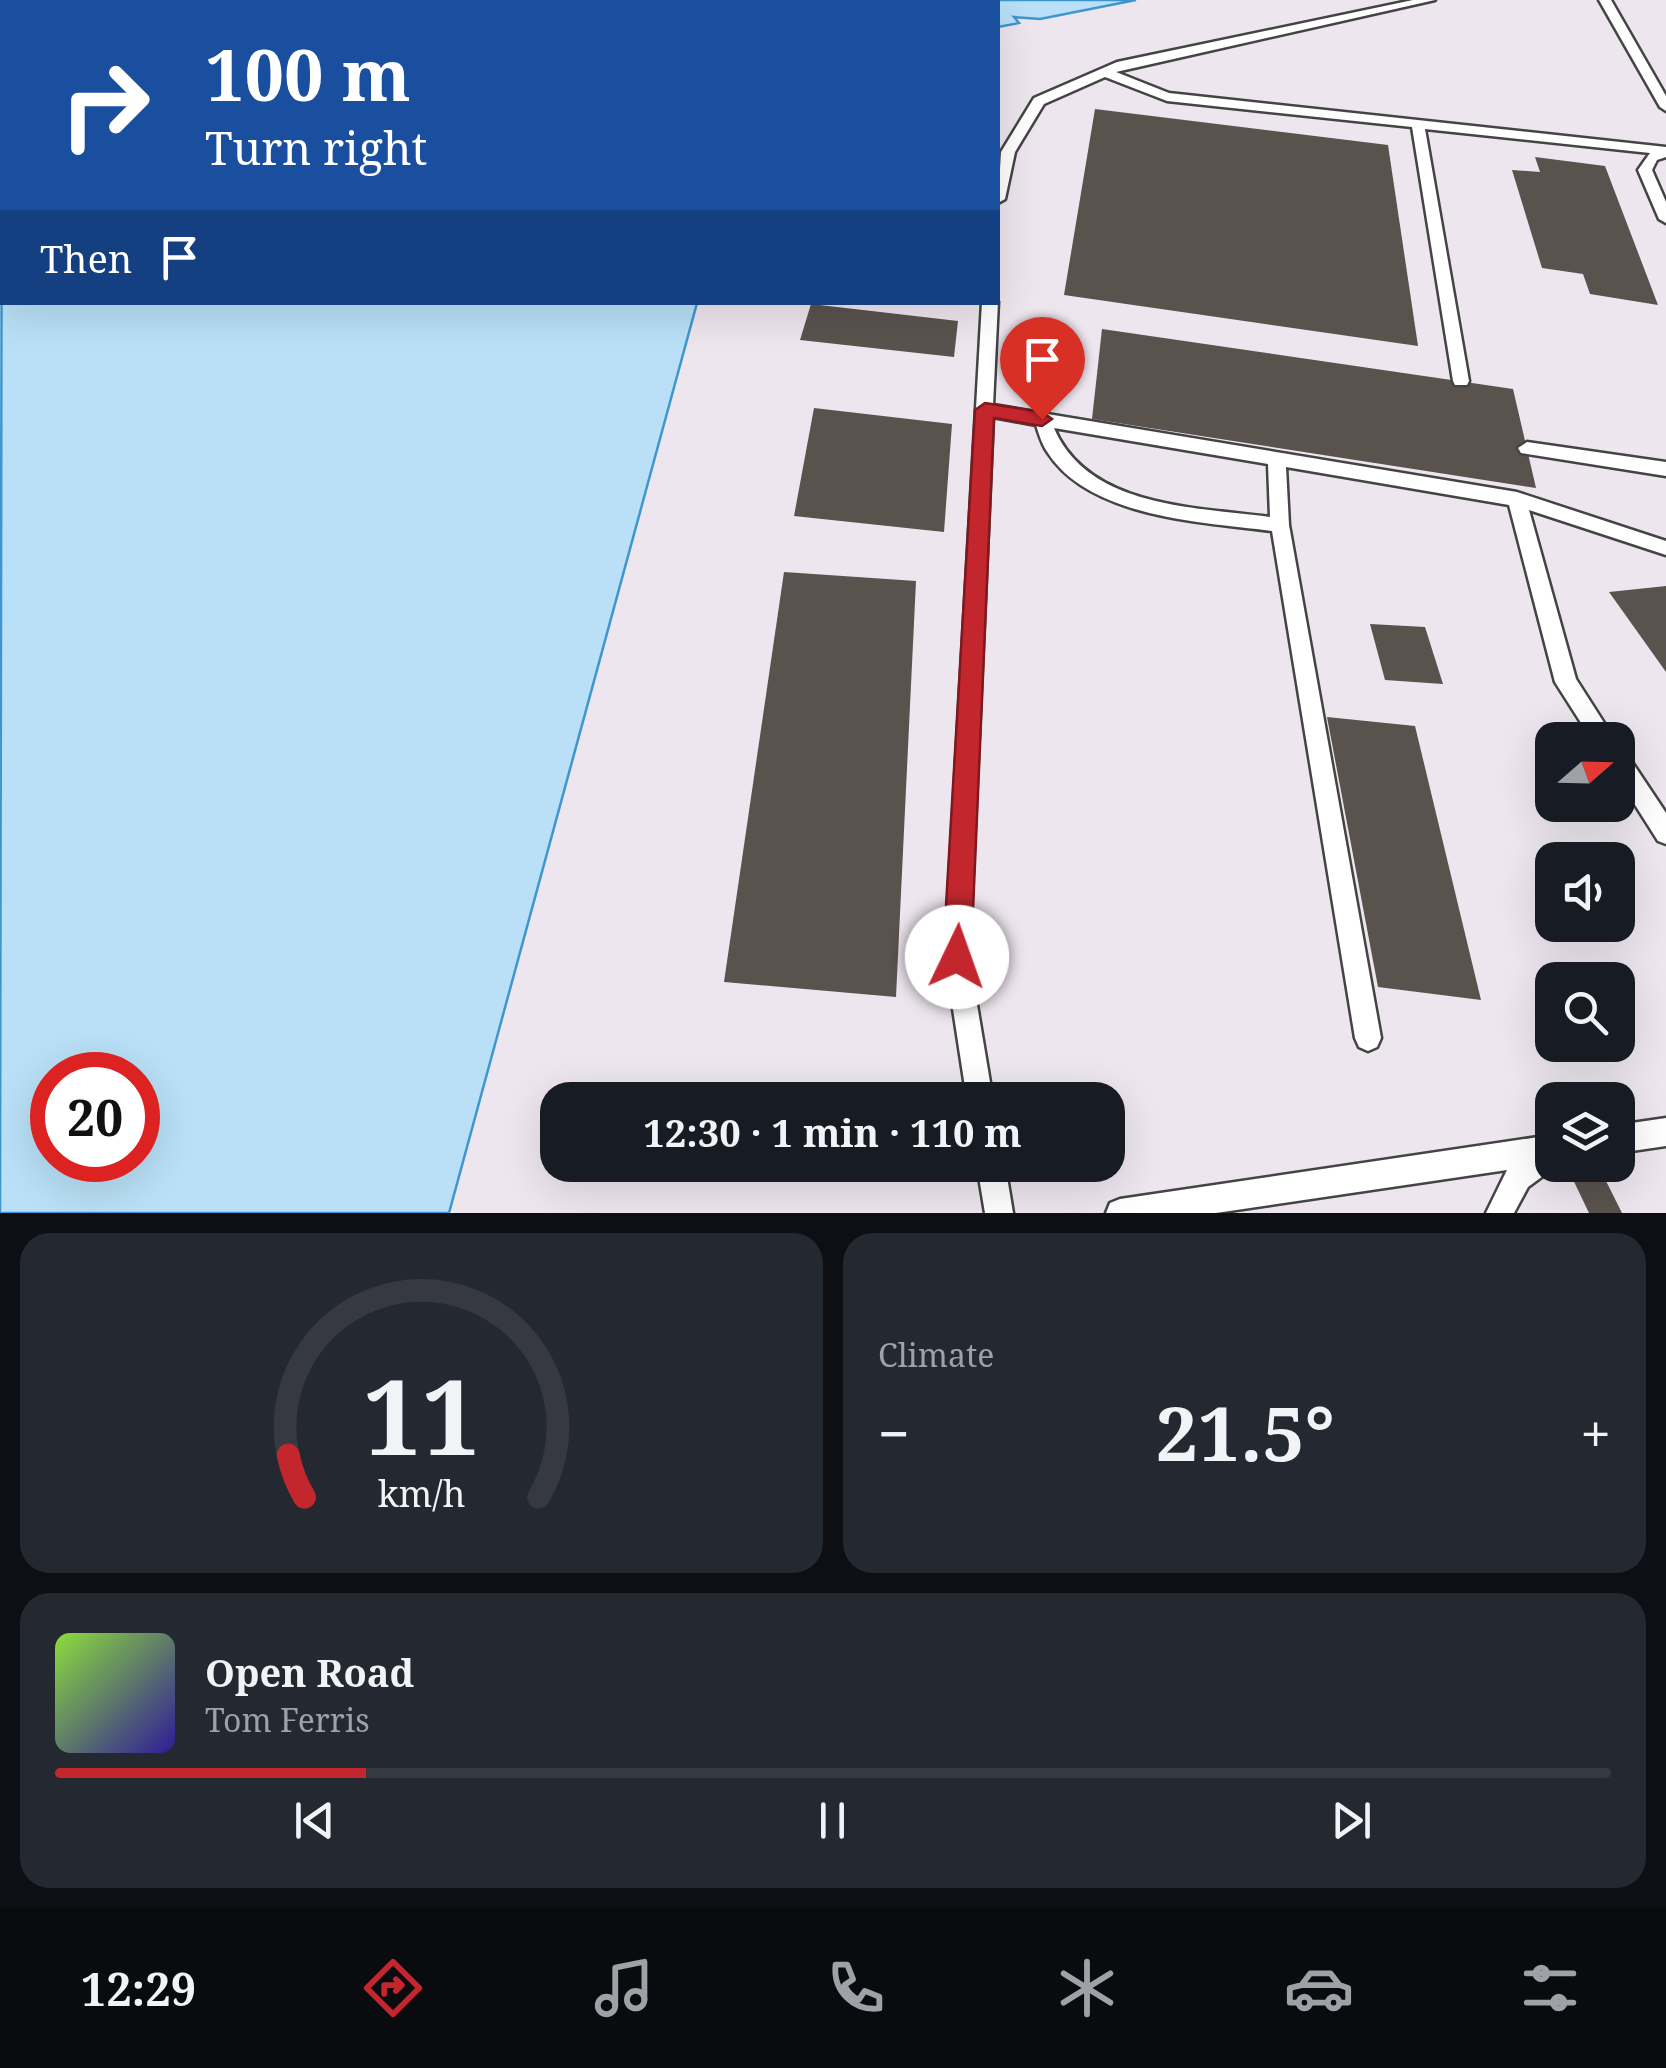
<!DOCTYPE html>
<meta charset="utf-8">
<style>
body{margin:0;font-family:"Noto Serif",serif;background:#242831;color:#f1f3f6;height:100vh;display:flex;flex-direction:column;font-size:38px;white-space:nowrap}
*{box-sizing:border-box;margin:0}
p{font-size:32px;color:#9ea1a6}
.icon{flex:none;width:55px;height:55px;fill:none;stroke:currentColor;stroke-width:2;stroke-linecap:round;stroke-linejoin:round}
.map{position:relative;height:1213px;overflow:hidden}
.panel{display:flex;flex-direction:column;gap:20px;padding:20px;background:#0d0f14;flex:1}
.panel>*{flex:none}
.hud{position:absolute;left:0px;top:0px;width:1000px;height:305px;box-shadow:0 10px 40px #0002;background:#1a4fa0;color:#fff;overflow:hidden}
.needle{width:65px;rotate:70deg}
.buttons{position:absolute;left:1535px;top:722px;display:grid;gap:20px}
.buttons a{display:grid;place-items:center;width:100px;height:100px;border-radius:20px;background:#171b24;box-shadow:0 10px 40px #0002;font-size:50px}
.speed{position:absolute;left:30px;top:1052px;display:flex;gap:20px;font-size:50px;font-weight:700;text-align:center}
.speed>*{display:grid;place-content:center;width:130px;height:130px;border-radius:50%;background:#171b24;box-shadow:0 10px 40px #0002;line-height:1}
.speed .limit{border:15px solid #d22;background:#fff;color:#111}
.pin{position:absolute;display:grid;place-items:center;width:85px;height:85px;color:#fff;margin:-102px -42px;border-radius:50% 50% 50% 0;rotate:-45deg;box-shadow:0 0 10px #0007}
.pin .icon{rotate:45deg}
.me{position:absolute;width:110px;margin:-55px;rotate:3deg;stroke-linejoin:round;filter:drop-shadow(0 0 8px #0008)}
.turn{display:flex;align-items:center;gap:35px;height:210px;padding:0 40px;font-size:45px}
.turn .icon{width:130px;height:130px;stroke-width:2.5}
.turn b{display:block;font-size:70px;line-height:85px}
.then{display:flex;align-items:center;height:95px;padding:0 40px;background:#0003;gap:20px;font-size:38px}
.big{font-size:75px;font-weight:700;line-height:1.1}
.panel .tile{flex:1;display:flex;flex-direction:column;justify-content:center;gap:15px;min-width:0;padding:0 35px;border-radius:30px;background:#242831}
.panel .dial{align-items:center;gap:0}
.dial svg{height:260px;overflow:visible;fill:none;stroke:#363941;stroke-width:7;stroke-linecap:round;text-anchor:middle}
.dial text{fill:#f1f3f6;stroke:none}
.song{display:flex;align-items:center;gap:30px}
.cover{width:120px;height:120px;border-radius:15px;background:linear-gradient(135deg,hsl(90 70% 55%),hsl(250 70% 35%))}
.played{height:10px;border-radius:5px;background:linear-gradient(90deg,#c4262e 20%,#363941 20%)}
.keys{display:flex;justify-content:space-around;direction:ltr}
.heat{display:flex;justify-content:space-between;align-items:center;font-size:55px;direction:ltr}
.panel .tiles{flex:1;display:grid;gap:20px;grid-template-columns:1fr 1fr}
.tile:last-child{grid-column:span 2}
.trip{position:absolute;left:540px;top:1082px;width:585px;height:100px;border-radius:30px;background:#171b24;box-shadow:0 10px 40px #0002;font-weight:700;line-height:100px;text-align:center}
.menu{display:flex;height:160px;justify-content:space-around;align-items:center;background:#090b0e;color:#9ea1a6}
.menu .icon{width:70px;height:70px}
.menu .on{color:#c4262e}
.menu b{font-size:45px;color:#f1f3f6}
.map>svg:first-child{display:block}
.industrial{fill:#eee6ef;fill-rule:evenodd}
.water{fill:#b9e0f7;stroke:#3f96cf;stroke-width:2.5;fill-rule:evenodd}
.building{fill:#5a524d}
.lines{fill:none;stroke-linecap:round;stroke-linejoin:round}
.service-casing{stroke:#444;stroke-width:5}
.service{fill:#fff;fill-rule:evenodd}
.route{fill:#c4262e;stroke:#7f191e;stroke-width:2.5}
</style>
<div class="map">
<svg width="1666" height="1213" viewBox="0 0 1666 1213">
<rect width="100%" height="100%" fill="#fffdf5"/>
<path class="industrial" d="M959,0H1666V1213H454L450,1210L697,303L998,302V2ZM1552,740H1618V805H1552ZM1552,860H1618V925H1552ZM1552,980H1618V1045H1552ZM558,1100H1108V1165H558ZM1552,1100H1618V1165H1552Z"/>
<g class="water">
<path d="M58,0H1136L1040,19L1014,17L1019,23L998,27V2Z"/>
<path d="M2,18V302L697,303L449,1213H0ZM52,1075H138V1160H52Z"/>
</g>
<g class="building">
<path d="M1095,109L1388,145L1418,346L1064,295Z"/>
<path d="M1535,157L1605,166L1658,305L1590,294L1583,274L1542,268L1512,170L1540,172Z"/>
<path d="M811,304L958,321L954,357L800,340Z"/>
<path d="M1102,329L1513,389L1536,488L1092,419Z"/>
<path d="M814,408L952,424L944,532L794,516Z"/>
<path d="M784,572L916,581L896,997L724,982Z"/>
<path d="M1666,586V672L1609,592Z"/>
<path d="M1370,624L1425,627L1443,684L1385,680Z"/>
<path d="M1327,717L1415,726L1481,1000L1378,987Z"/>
<path d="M1566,1165H1598L1622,1213H1589Z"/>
</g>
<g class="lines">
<g class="service-casing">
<g id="service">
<path d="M1413,0H1435L1116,72L1169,93L1666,147V157L1657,160L1652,170L1666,202V223L1659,219L1638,170L1650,153L1425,129L1469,381L1467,385H1455L1453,381L1412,127L1167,101L1105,77L1044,104L1015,152L1005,199L998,203L1001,152L1034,98L1117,62Z"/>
<path d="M1599,0H1611L1666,96V111L1660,107Z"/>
<path d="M982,302H998L993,405L1517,492L1666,541V555L1529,510L1576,679L1615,740H1592L1555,682L1509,505L1286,467L1289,525L1381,1038L1377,1047L1368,1051L1359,1047L1355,1038L1272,531C1203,522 1090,518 1048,453C1042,445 1039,434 1036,425L993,417L969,957L993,1100H967L945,957ZM1054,428L1268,464L1270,517C1196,507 1088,508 1054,428Z"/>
<path d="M1527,442L1666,462V476L1521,453L1518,448Z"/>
<path d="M1618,750L1626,753L1666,813V844L1658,841L1618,778Z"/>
<path d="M1666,1118V1146L1618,1153V1125Z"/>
<path d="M1552,1135V1165H1558L1528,1187L1514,1213H1486L1507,1170L1216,1213H1106L1110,1203L1120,1199Z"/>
<path d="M977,1165H1005L1013,1213H985Z"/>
</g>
</g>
<use href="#service" class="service"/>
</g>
<path class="route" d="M985,403L1042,412L1052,419L1042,426L994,418L971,957L967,967L957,971L947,967L943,957L975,410Z"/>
</svg>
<div class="buttons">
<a><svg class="needle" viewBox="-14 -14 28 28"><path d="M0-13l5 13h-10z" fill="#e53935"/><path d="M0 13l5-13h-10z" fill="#9ea1a6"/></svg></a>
<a><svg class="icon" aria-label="sound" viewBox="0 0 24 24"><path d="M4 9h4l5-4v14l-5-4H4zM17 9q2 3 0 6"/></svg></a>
<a><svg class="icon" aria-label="search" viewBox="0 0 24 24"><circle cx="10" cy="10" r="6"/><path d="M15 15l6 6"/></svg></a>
<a><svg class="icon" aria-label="layers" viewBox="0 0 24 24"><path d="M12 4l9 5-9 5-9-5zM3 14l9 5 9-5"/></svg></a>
</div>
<div class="speed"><div class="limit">20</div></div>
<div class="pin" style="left:1042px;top:419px;background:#d93025"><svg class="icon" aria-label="arrive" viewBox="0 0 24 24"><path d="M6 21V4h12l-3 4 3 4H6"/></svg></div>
<svg class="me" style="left:957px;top:957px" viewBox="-20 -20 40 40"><circle r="19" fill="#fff"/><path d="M0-13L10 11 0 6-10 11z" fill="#c4262e"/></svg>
<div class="trip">12:30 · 1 min · 110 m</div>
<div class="hud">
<div class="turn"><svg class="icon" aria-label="right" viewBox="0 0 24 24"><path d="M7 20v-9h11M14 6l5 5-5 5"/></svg><div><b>100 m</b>Turn right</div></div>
<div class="then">Then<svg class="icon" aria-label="arrive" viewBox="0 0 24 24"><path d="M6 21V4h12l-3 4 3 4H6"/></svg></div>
</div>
</div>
<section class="panel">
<div class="tiles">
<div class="tile dial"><svg viewBox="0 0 100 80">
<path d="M14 69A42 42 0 1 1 86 69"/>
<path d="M14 69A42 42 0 0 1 9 56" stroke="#c4262e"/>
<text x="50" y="56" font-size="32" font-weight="700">11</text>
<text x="50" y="72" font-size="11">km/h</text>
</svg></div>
<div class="tile"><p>Climate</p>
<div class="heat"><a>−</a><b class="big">21.5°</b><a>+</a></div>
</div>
<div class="tile">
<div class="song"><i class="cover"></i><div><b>Open Road</b><p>Tom Ferris</p></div></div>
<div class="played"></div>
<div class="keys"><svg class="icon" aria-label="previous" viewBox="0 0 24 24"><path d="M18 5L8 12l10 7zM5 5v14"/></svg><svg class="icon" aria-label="pause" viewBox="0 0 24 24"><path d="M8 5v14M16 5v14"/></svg><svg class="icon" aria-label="next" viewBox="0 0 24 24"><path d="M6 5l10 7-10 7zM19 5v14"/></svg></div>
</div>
</div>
</section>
<nav class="menu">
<b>12:29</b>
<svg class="icon on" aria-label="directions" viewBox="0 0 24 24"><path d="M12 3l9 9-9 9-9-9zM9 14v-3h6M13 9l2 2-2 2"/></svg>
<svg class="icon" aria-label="music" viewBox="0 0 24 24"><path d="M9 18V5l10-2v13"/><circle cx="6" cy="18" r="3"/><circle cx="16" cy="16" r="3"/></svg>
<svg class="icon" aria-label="phone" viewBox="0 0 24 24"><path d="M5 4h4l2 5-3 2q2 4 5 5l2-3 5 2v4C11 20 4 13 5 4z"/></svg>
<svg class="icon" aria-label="climate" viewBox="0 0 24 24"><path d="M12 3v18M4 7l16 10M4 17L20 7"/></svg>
<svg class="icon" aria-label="car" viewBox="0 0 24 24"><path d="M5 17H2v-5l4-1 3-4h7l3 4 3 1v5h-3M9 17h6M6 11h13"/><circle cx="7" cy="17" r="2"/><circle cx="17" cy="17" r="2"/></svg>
<svg class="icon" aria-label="filters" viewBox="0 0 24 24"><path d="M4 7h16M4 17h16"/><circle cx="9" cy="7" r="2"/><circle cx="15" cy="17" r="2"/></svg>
</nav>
